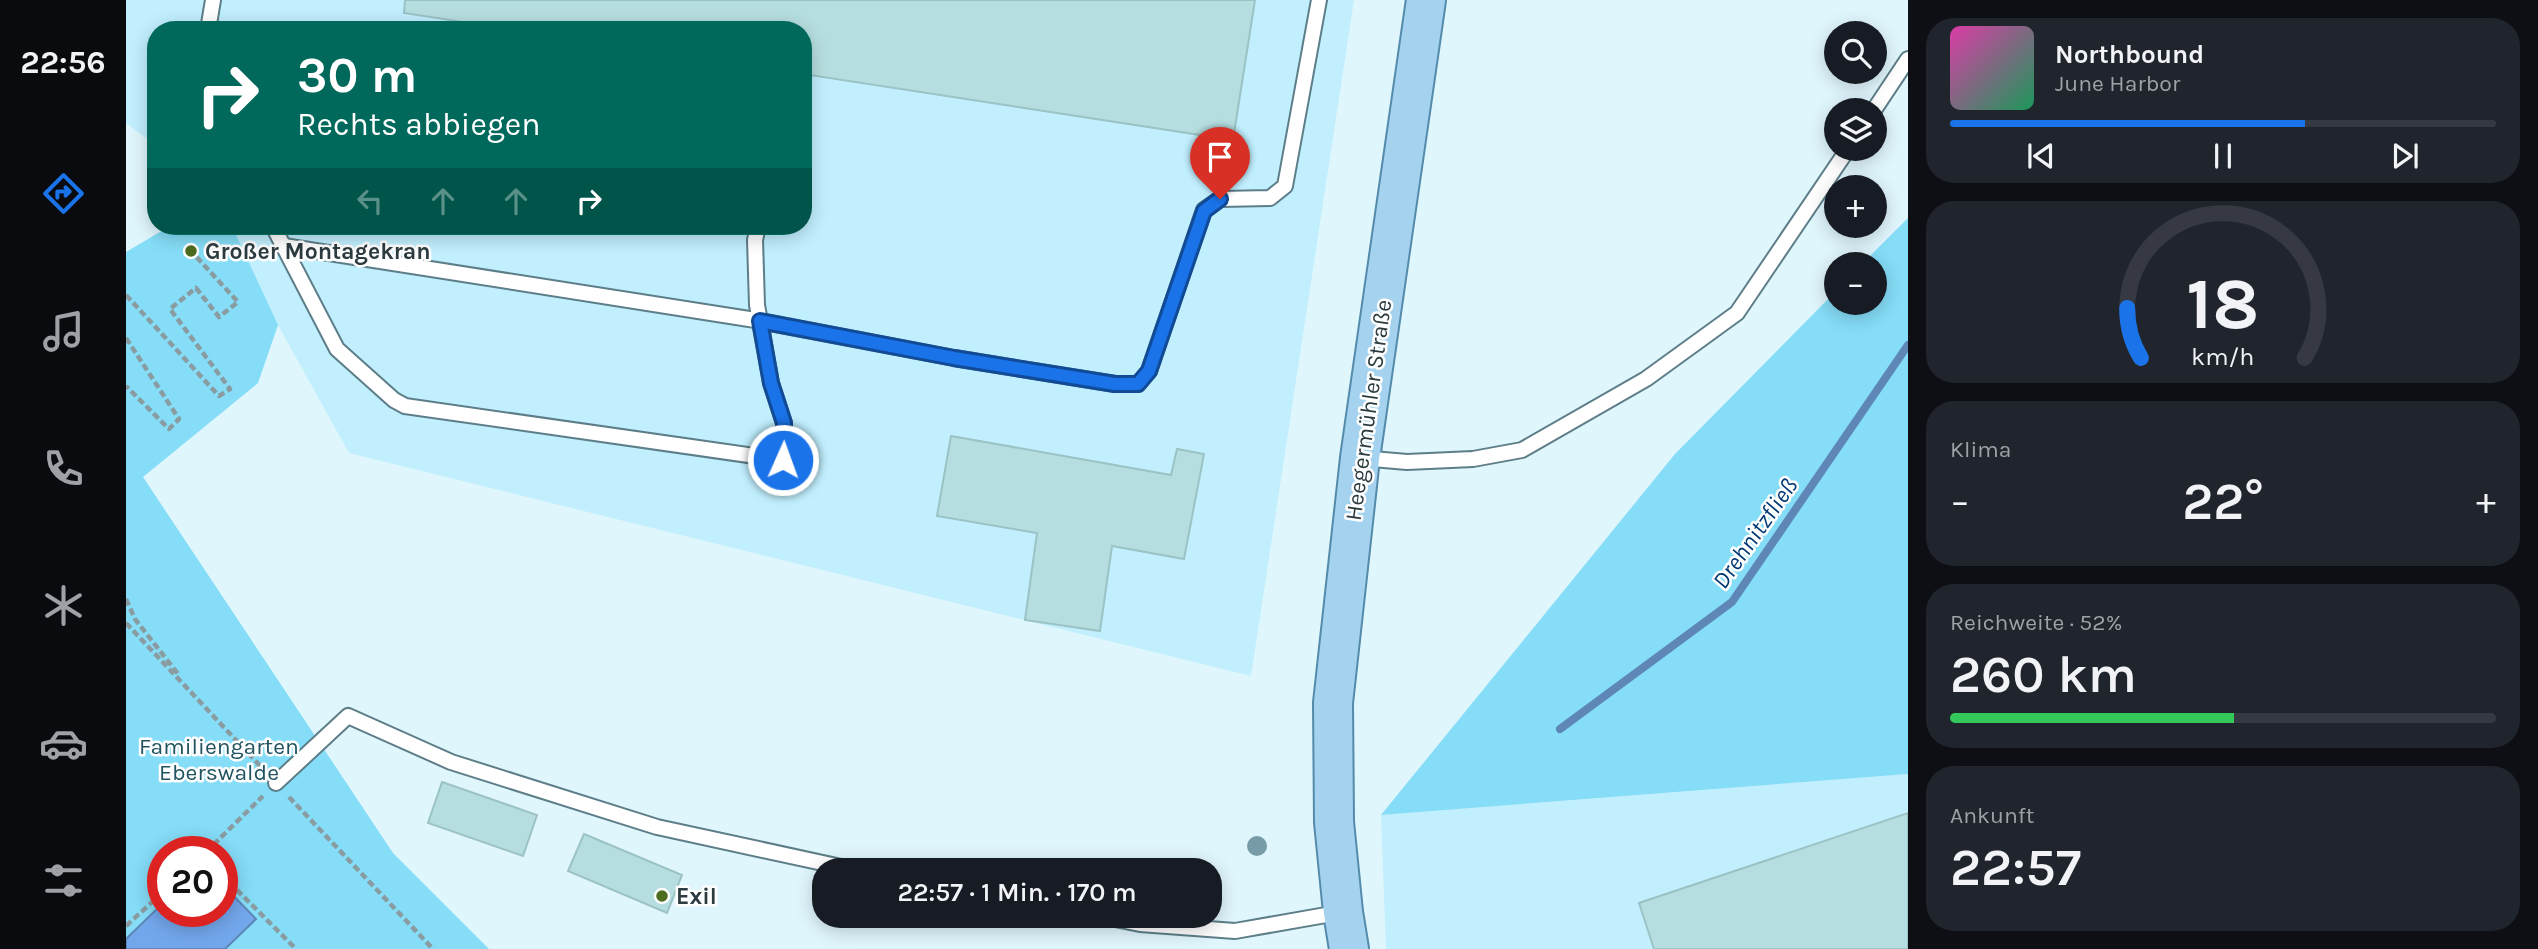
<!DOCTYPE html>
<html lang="de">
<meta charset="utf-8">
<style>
body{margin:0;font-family:Karla,sans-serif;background:#20242c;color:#f1f3f6;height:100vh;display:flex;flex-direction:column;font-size:26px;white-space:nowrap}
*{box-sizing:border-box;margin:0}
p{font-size:23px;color:#9ea1a6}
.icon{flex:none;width:38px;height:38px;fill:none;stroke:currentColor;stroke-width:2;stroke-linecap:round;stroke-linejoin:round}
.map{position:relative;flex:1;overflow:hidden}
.side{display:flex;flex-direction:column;gap:18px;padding:18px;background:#0d0f14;width:630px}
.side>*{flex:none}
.top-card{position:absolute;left:21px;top:21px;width:665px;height:214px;border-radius:28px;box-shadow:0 4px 18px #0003;background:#00695c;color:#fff;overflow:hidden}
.fabs{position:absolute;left:1698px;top:21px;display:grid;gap:14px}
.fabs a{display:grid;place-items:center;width:63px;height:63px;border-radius:50%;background:#171b24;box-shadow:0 4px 18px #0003;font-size:35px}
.speed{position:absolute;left:21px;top:836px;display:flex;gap:14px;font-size:35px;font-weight:700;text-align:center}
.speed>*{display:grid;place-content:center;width:91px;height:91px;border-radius:50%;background:#171b24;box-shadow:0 4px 18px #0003;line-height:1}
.speed .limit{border:10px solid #d22;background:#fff;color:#111}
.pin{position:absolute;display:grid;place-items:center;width:60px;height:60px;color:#fff;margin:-72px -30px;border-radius:50% 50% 50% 0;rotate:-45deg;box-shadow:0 0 7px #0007}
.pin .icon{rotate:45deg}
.me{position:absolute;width:77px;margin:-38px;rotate:2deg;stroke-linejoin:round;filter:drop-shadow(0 0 5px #0008)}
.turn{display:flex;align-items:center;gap:24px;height:147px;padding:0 35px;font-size:32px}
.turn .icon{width:91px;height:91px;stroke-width:2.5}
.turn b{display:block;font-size:49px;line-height:60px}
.lanes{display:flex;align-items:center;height:66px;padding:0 35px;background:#0003;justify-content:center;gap:35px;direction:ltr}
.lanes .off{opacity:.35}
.big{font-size:52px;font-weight:600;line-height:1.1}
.side .card{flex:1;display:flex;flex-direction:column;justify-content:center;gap:10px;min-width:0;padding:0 24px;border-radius:28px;background:#20242c}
.side .dial{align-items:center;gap:0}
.dial svg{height:182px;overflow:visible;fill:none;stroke:#363941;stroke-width:7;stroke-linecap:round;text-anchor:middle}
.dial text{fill:#f1f3f6;stroke:none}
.song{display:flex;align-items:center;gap:21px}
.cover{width:84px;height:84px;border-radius:10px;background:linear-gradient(135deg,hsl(320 70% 55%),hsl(150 70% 35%))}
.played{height:7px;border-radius:4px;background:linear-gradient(90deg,#1a73e8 65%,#363941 65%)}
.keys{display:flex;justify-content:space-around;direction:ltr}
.heat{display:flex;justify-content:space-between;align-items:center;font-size:38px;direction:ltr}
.charge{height:10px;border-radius:5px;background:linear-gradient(90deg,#34c759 52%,#363941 0)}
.trip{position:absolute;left:686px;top:858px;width:410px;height:70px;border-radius:28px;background:#171b24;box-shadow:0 4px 18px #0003;font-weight:600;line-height:70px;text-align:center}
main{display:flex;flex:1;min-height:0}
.tabs{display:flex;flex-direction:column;width:126px;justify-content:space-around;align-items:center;background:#090b0e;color:#9ea1a6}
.tabs .icon{width:49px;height:49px}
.tabs .active{color:#1a73e8}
.tabs b{font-size:32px;color:#f1f3f6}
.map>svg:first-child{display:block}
.built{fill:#c1effe}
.green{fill:#85ddf7;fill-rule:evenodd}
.water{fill:#73a7ec;stroke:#5e87b8;stroke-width:2}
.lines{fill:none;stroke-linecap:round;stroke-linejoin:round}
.stream{stroke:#5e87b8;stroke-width:8}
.building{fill:#b6dee0;stroke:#9bc2c5;stroke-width:2}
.service-casing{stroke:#5d7e89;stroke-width:18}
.primary-casing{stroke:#548bab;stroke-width:42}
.path{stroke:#899ca2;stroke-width:4.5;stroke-dasharray:7 3.5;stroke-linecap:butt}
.service{stroke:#fff;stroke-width:14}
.primary{stroke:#a5d3ef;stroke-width:38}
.tree{fill:#779ca7}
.route-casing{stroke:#114b97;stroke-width:18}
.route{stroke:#1a73e8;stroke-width:12}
.poi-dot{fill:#4d6b1f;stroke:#fefefe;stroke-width:2.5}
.labels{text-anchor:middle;stroke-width:5;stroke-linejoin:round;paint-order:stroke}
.poi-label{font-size:23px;font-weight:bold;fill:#2c3b40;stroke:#fefefe;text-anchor:start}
.street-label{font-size:23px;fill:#2c3b40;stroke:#fefefe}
.park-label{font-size:23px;fill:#215361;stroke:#fefefe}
.water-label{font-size:24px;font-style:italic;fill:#003874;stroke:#fefefe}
</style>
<main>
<nav class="tabs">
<b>22:56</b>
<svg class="icon active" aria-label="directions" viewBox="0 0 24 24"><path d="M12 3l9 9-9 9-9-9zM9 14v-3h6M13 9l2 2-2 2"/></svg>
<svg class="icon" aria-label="music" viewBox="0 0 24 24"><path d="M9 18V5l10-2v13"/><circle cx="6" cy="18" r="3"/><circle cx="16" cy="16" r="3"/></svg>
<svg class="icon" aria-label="phone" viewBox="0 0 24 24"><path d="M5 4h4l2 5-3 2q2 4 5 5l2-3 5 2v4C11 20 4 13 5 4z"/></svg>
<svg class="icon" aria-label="climate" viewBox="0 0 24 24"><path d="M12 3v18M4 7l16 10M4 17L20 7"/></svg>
<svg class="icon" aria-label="car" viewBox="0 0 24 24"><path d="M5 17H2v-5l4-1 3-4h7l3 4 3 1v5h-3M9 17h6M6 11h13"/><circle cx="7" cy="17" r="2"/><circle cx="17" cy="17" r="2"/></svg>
<svg class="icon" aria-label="filters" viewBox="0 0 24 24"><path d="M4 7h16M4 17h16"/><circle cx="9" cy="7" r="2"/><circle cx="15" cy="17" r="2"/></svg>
</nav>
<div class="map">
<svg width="1782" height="949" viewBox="0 0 1782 949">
<rect width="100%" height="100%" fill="#e0f6fd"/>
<g class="built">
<path d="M0,0H1228L1125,676L223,453L152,325L106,226H677V30H30V146L0,123Z"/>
<path d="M1782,774V949H1260L1255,815Z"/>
</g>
<g class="green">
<path d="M1782,218V774L1255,815L1549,454L1710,291V303H1748V264H1736Z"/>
<path d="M44,226H106L152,325L132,383L17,477L267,853L363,949H0V252ZM37,852H96V912H37Z"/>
</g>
<path class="water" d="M96,884L130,919L99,949H0V939L37,903V912H96Z"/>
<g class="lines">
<path class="stream" d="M1434,729L1606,602L1782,345"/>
</g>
<g class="building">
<path d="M279,0H1129L1107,140L677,74V30H389L278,13Z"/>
<path d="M825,436L1045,475L1051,449L1078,454L1058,559L986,546L974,631L899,620L911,533L811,516Z"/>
<path d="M316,782L411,815L397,856L302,823Z"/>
<path d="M1782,813V949H1528L1513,903Z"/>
<path d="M458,834L556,875L541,913L442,871Z"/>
</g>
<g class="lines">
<g class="service-casing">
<g id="service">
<path d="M82,30L87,0"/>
<path d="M1748,110L1782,59"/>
<path d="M147,226L211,349L268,400L279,406L657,460L658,423L645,383L631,305L629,240L632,226"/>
<path d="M158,246L623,319L828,358L989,384H1012L1023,371L1078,210L1094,199L1144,198L1159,186L1193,0"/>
<path d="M1235,458L1281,462L1347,459L1396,450L1520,379L1611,313L1722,149"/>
<path d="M150,783L222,716L325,762L531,827L729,870"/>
<path d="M969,915L1014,924L1109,931L1217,912"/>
</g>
</g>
<g class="primary-casing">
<path id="primary" d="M1223,949L1217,912L1208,822L1207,703L1234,458L1300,0"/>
</g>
<g class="path">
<path d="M0,295L93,396L104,389L44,309L70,288L93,317L112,302L65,251"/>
<path d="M0,338L53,419L43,429L0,386"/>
<path d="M0,599L9,619L52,674"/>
<path d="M0,623L138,770"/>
<path d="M163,797L307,949"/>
<path d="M80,852L137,796"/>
<path d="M96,875L170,949"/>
<path d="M0,926L37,892"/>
</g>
<use href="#service" class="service"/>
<use href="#primary" class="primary"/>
</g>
<circle class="tree" cx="1131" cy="846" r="10"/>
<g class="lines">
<g class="route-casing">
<path id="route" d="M657,460L658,423L645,383L634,321L828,358L989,384H1012L1023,371L1078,211L1094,199"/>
</g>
<use href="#route" class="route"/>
</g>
<g class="poi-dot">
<circle cx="65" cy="251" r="7"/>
<circle cx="536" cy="896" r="7"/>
</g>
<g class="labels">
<g class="poi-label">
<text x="79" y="259">Großer Montagekran</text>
<text x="550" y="904">Exil</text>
</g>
<g class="street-label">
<text transform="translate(1242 410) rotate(-82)" y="8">Heegermühler Straße</text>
</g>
<g class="park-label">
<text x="93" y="754">Familiengarten<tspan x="93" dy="26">Eberswalde</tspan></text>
</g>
<g class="water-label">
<text transform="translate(1629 533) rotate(-55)" y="8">Drehnitzfließ</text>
</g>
</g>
</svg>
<div class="fabs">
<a><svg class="icon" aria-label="search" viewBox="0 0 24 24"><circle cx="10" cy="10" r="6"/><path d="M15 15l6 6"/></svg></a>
<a><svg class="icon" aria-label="layers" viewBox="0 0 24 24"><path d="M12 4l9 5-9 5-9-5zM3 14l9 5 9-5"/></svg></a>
<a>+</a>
<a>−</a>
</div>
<div class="speed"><div class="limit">20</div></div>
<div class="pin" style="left:1094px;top:199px;background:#d93025"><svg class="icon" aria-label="arrive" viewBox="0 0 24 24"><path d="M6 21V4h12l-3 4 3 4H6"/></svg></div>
<svg class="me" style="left:657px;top:460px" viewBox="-20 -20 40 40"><circle r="17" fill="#1a73e8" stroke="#fff" stroke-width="3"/><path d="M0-11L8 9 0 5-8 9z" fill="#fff"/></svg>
<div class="trip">22:57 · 1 Min. · 170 m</div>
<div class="top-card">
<div class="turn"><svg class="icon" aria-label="right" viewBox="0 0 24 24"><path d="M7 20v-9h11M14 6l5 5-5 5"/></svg><div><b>30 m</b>Rechts abbiegen</div></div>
<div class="lanes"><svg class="icon off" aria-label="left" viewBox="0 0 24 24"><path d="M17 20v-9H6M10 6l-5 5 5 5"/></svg><svg class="icon off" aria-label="ahead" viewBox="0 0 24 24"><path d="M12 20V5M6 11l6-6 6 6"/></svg><svg class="icon off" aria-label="ahead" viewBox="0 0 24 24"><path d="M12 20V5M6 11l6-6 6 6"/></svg><svg class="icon" aria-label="right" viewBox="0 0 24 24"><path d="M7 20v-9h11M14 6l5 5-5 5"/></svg></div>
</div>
</div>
<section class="side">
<div class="card">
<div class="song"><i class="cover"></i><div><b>Northbound</b><p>June Harbor</p></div></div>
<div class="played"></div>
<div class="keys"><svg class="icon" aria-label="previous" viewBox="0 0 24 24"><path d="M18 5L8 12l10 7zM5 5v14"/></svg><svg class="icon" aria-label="pause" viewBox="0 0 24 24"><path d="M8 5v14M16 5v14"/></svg><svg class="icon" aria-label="next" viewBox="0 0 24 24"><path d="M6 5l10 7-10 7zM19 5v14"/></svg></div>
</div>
<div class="card dial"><svg viewBox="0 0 100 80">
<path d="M14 69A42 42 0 1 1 86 69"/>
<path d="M14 69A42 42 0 0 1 8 47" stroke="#1a73e8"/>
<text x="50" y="56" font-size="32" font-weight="700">18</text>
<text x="50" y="72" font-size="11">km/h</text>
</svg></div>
<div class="card"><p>Klima</p>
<div class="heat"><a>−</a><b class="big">22°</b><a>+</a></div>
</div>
<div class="card"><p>Reichweite · 52%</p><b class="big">260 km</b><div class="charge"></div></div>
<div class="card"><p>Ankunft</p><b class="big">22:57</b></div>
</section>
</main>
